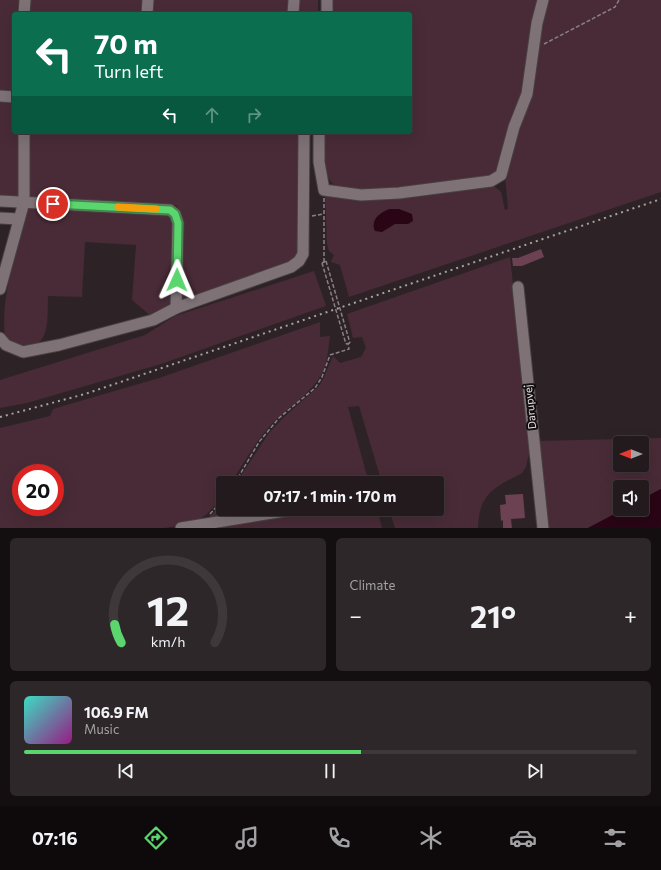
<!DOCTYPE html>
<meta charset="utf-8">
<style>
body{margin:0;font-family:Commissioner,sans-serif;background:#2e2729;color:#f1f3f6;height:100vh;display:flex;flex-direction:column;font-size:15px;white-space:nowrap}
*{box-sizing:border-box;margin:0}
p{font-size:13px;color:#a2a1a3}
.icon{flex:none;width:22px;height:22px;fill:none;stroke:currentColor;stroke-width:2;stroke-linecap:round;stroke-linejoin:round}
.map{position:relative;height:528px;overflow:hidden}
.panel{display:flex;flex-direction:column;gap:10px;padding:10px;background:#130e0f;flex:1}
.panel>*{flex:none}
.guide{position:absolute;left:12px;top:12px;width:400px;height:122px;border-radius:4px;box-shadow:0 4px 16px #0002,0 0 0 1px #3f383b;background:#0b6e4f;color:#fff;overflow:hidden}
.needle{width:26px;rotate:270deg}
.tools{position:absolute;left:613px;top:436px;display:grid;gap:8px}
.tools a{display:grid;place-items:center;width:36px;height:36px;border-radius:4px;background:#221a1c;box-shadow:0 4px 16px #0002,0 0 0 1px #3f383b;font-size:20px}
.speed{position:absolute;left:12px;top:464px;display:flex;gap:8px;font-size:20px;font-weight:700;text-align:center}
.speed>*{display:grid;place-content:center;width:52px;height:52px;border-radius:50%;background:#221a1c;box-shadow:0 4px 16px #0002,0 0 0 1px #3f383b;line-height:1}
.speed .limit{border:6px solid #d22;background:#fff;color:#111}
.pin{position:absolute;display:grid;place-items:center;width:34px;height:34px;color:#fff;margin:-17px;border:2px solid #fff;border-radius:50%;box-shadow:0 1px 4px #0007}
.me{position:absolute;width:44px;margin:-22px;rotate:1deg;stroke-linejoin:round;filter:drop-shadow(0 0 3px #0008)}
.turn{display:flex;align-items:center;gap:14px;height:84px;padding:0 16px;font-size:18px}
.turn .icon{width:52px;height:52px;stroke-width:2.5}
.turn b{display:block;font-size:28px;line-height:34px}
.lanes{display:flex;align-items:center;height:38px;padding:0 16px;background:#0003;justify-content:center;gap:20px;direction:ltr}
.lanes .off{opacity:.35}
.big{font-size:30px;font-weight:700;line-height:1.1}
.panel .tile{flex:1;display:flex;flex-direction:column;justify-content:center;gap:6px;min-width:0;padding:0 14px;border-radius:6px;background:#2e2729}
.panel .dial{align-items:center;gap:0}
.dial svg{height:104px;overflow:visible;fill:none;stroke:#3f383b;stroke-width:7;stroke-linecap:round;text-anchor:middle}
.dial text{fill:#f1f3f6;stroke:none}
.song{display:flex;align-items:center;gap:12px}
.cover{width:48px;height:48px;border-radius:6px;background:linear-gradient(135deg,hsl(170 70% 55%),hsl(310 70% 35%))}
.played{height:4px;border-radius:2px;background:linear-gradient(90deg,#5bd56e 55%,#3f383b 55%)}
.keys{display:flex;justify-content:space-around;direction:ltr}
.heat{display:flex;justify-content:space-between;align-items:center;font-size:22px;direction:ltr}
.panel .tiles{flex:1;display:grid;gap:10px;grid-template-columns:1fr 1fr}
.tile:last-child{grid-column:span 2}
.trip{position:absolute;left:216px;top:476px;width:228px;height:40px;border-radius:4px;background:#221a1c;box-shadow:0 4px 16px #0002,0 0 0 1px #3f383b;font-weight:700;line-height:40px;text-align:center}
.dock{display:flex;height:64px;justify-content:space-around;align-items:center;background:#0e0a0b;color:#a2a1a3}
.dock .icon{width:28px;height:28px}
.dock .active{color:#5bd56e}
.dock b{font-size:18px;color:#f1f3f6}
.map>svg:first-child{display:block}
.green{fill:#482b36;fill-rule:evenodd}
.water{fill:#290515}
.building{fill:#6c4151}
.lines{fill:none;stroke-linecap:round;stroke-linejoin:round}
.minor-casing{stroke:#484042;stroke-width:13}
.path{stroke:#8a8184;stroke-width:1.5;stroke-dasharray:4 2;stroke-linecap:butt}
.minor{stroke:#7e7276;stroke-width:11}
.rail{stroke:#a8a0a3;stroke-width:2;stroke-dasharray:2 4;stroke-linecap:butt}
.path-bridge{stroke:#8a8184;stroke-width:1.5;stroke-dasharray:4 2;stroke-linecap:butt}
.route-casing{stroke:#3b8a48;stroke-width:10}
.route{stroke:#5bd56e;stroke-width:7}
.slow{stroke:#f59e0b;stroke-width:7}
.labels{text-anchor:middle;stroke-width:4;stroke-linejoin:round;paint-order:stroke}
.street-label{font-size:11px;fill:#eae3e5;stroke:#130e0f}
</style>
<div class="map">
<svg width="661" height="528" viewBox="0 0 661 528">
<rect width="100%" height="100%" fill="#2d2326"/>
<g class="green">
<path d="M0,0H21V14H14V92L0,93Z"/>
<rect x="28" y="0" width="115" height="14"/>
<path d="M151,0H290V14H150Z"/>
<path d="M296,0H318V14H295Z"/>
<path d="M330,0H540L525,89L499,169L492,176L482,179L361,192L338,188L332,183L324,171L322,132H410V14H330Z"/>
<path d="M547,0H661V192L349,297L340,265L331,262L334,255L329,251L327,244L325,193L492,184L501,192L505,210L508,209L505,175L532,83Z"/>
<path d="M0,101H14V132H21L22,187L18,198L0,197Z"/>
<path d="M27,132H300L298,254L292,263L181,302L178,208L176,205L35,200L29,197Z"/>
<path d="M32,205L170,215L174,222L172,305L151,316L132,300L136,245L85,242L82,297L48,296C47,311 51,340 33,346C28,347 22,347 17,348L5,337C0,302 16,251 25,216L28,208Z"/>
<path d="M510,257L529,425V454L526,467L522,473C494,488 479,493 478,528H395L389,509H437V483H382L359,406L348,407L369,483H236L269,433L284,417L319,386L324,377L333,356L340,363L361,357L366,348L362,337L353,338L347,314Z"/>
<path d="M314,271L326,306L161,364L27,403L0,408V380L145,335L175,316Z"/>
<path d="M320,322V337L330,336C328,349 328,364 321,375C309,396 285,409 269,427C254,444 243,464 231,483H223V495L218,502L207,514L195,522L188,524L165,528H0V428L50,416L53,409L159,378ZM21,473H55V507H21Z"/>
<path d="M661,438V489L642,499V487H620V509H624L588,528H546L537,441ZM620,443H642V465H620Z"/>
<path d="M223,503V509H288L204,522Z"/>
<path d="M310,509H377L382,528H189Z"/>
</g>
<g class="water">
<path d="M390,209H399L412,214L413,221L408,224H395L382,232L375,231C370,220 380,212 390,209Z"/>
<path d="M661,489V528H588L624,509H642V499Z"/>
</g>
<g class="building">
<path d="M541,249L544,257L522,266H513L512,258H518Z"/>
<path d="M523,494L525,518L511,519L512,528H503V520L501,521L500,505L506,504L505,495Z"/>
</g>
<g class="lines">
<g class="minor-casing">
<g id="minor">
<path d="M24,14L25,0"/>
<path d="M147,14L148,0"/>
<path d="M293,14L294,0"/>
<path d="M327,14V0"/>
<path d="M0,96L14,97"/>
<path d="M319,132V162L324,190L361,195L399,193L491,181L501,175L514,127L527,94L537,23L543,0"/>
<path d="M0,201L170,210L175,214L178,223L176,308"/>
<path d="M0,218L19,219"/>
<path d="M518,287L543,528"/>
<path d="M0,289L24,202V132"/>
<path d="M0,338L6,345L23,352L59,345L153,320L176,308L291,267L299,261L303,254L304,132"/>
<path d="M181,528L297,509"/>
</g>
</g>
<g class="path">
<path d="M544,44L615,7L619,0"/>
<path d="M324,198V262"/>
<path d="M312,216L324,214"/>
<path d="M322,263L326,261"/>
<path d="M346,344L350,343"/>
<path d="M235,483L259,442L279,418L315,388L322,377L330,355L349,349L348,344"/>
<path d="M210,514L223,499"/>
</g>
<use href="#minor" class="minor"/>
<path class="rail" d="M0,417L85,394L661,199"/>
<g class="path-bridge">
<path d="M326,261L350,343"/>
<path d="M322,263L346,344"/>
</g>
</g>
<g class="lines">
<g class="route-casing">
<path id="route" d="M53,204L170,210L175,214L178,223L177,280"/>
</g>
<use href="#route" class="route"/>
<path class="slow" d="M118,207L156,209"/>
</g>
<g class="labels">
<g class="street-label">
<text transform="translate(530 407) rotate(-96)" y="4">Darupvej</text>
</g>
</g>
</svg>
<div class="tools">
<a><svg class="needle" viewBox="-14 -14 28 28"><path d="M0-13l5 13h-10z" fill="#e53935"/><path d="M0 13l5-13h-10z" fill="#a2a1a3"/></svg></a>
<a><svg class="icon" aria-label="sound" viewBox="0 0 24 24"><path d="M4 9h4l5-4v14l-5-4H4zM17 9q2 3 0 6"/></svg></a>
</div>
<div class="speed"><div class="limit">20</div></div>
<div class="pin" style="left:53px;top:204px;background:#d93025"><svg class="icon" aria-label="arrive" viewBox="0 0 24 24"><path d="M6 21V4h12l-3 4 3 4H6"/></svg></div>
<svg class="me" style="left:177px;top:280px" viewBox="-20 -20 40 40"><path d="M0-17L14 15 0 8-14 15z" fill="#5bd56e" stroke="#fff" stroke-width="4"/></svg>
<div class="trip">07:17 · 1 min · 170 m</div>
<div class="guide">
<div class="turn"><svg class="icon" aria-label="left" viewBox="0 0 24 24"><path d="M17 20v-9H6M10 6l-5 5 5 5"/></svg><div><b>70 m</b>Turn left</div></div>
<div class="lanes"><svg class="icon" aria-label="left" viewBox="0 0 24 24"><path d="M17 20v-9H6M10 6l-5 5 5 5"/></svg><svg class="icon off" aria-label="ahead" viewBox="0 0 24 24"><path d="M12 20V5M6 11l6-6 6 6"/></svg><svg class="icon off" aria-label="right" viewBox="0 0 24 24"><path d="M7 20v-9h11M14 6l5 5-5 5"/></svg></div>
</div>
</div>
<section class="panel">
<div class="tiles">
<div class="tile dial"><svg viewBox="0 0 100 80">
<path d="M14 69A42 42 0 1 1 86 69"/>
<path d="M14 69A42 42 0 0 1 9 55" stroke="#5bd56e"/>
<text x="50" y="56" font-size="32" font-weight="700">12</text>
<text x="50" y="72" font-size="11">km/h</text>
</svg></div>
<div class="tile"><p>Climate</p>
<div class="heat"><a>−</a><b class="big">21°</b><a>+</a></div>
</div>
<div class="tile">
<div class="song"><i class="cover"></i><div><b>106.9 FM</b><p>Music</p></div></div>
<div class="played"></div>
<div class="keys"><svg class="icon" aria-label="previous" viewBox="0 0 24 24"><path d="M18 5L8 12l10 7zM5 5v14"/></svg><svg class="icon" aria-label="pause" viewBox="0 0 24 24"><path d="M8 5v14M16 5v14"/></svg><svg class="icon" aria-label="next" viewBox="0 0 24 24"><path d="M6 5l10 7-10 7zM19 5v14"/></svg></div>
</div>
</div>
</section>
<nav class="dock">
<b>07:16</b>
<svg class="icon active" aria-label="directions" viewBox="0 0 24 24"><path d="M12 3l9 9-9 9-9-9zM9 14v-3h6M13 9l2 2-2 2"/></svg>
<svg class="icon" aria-label="music" viewBox="0 0 24 24"><path d="M9 18V5l10-2v13"/><circle cx="6" cy="18" r="3"/><circle cx="16" cy="16" r="3"/></svg>
<svg class="icon" aria-label="phone" viewBox="0 0 24 24"><path d="M5 4h4l2 5-3 2q2 4 5 5l2-3 5 2v4C11 20 4 13 5 4z"/></svg>
<svg class="icon" aria-label="climate" viewBox="0 0 24 24"><path d="M12 3v18M4 7l16 10M4 17L20 7"/></svg>
<svg class="icon" aria-label="car" viewBox="0 0 24 24"><path d="M5 17H2v-5l4-1 3-4h7l3 4 3 1v5h-3M9 17h6M6 11h13"/><circle cx="7" cy="17" r="2"/><circle cx="17" cy="17" r="2"/></svg>
<svg class="icon" aria-label="filters" viewBox="0 0 24 24"><path d="M4 7h16M4 17h16"/><circle cx="9" cy="7" r="2"/><circle cx="15" cy="17" r="2"/></svg>
</nav>
